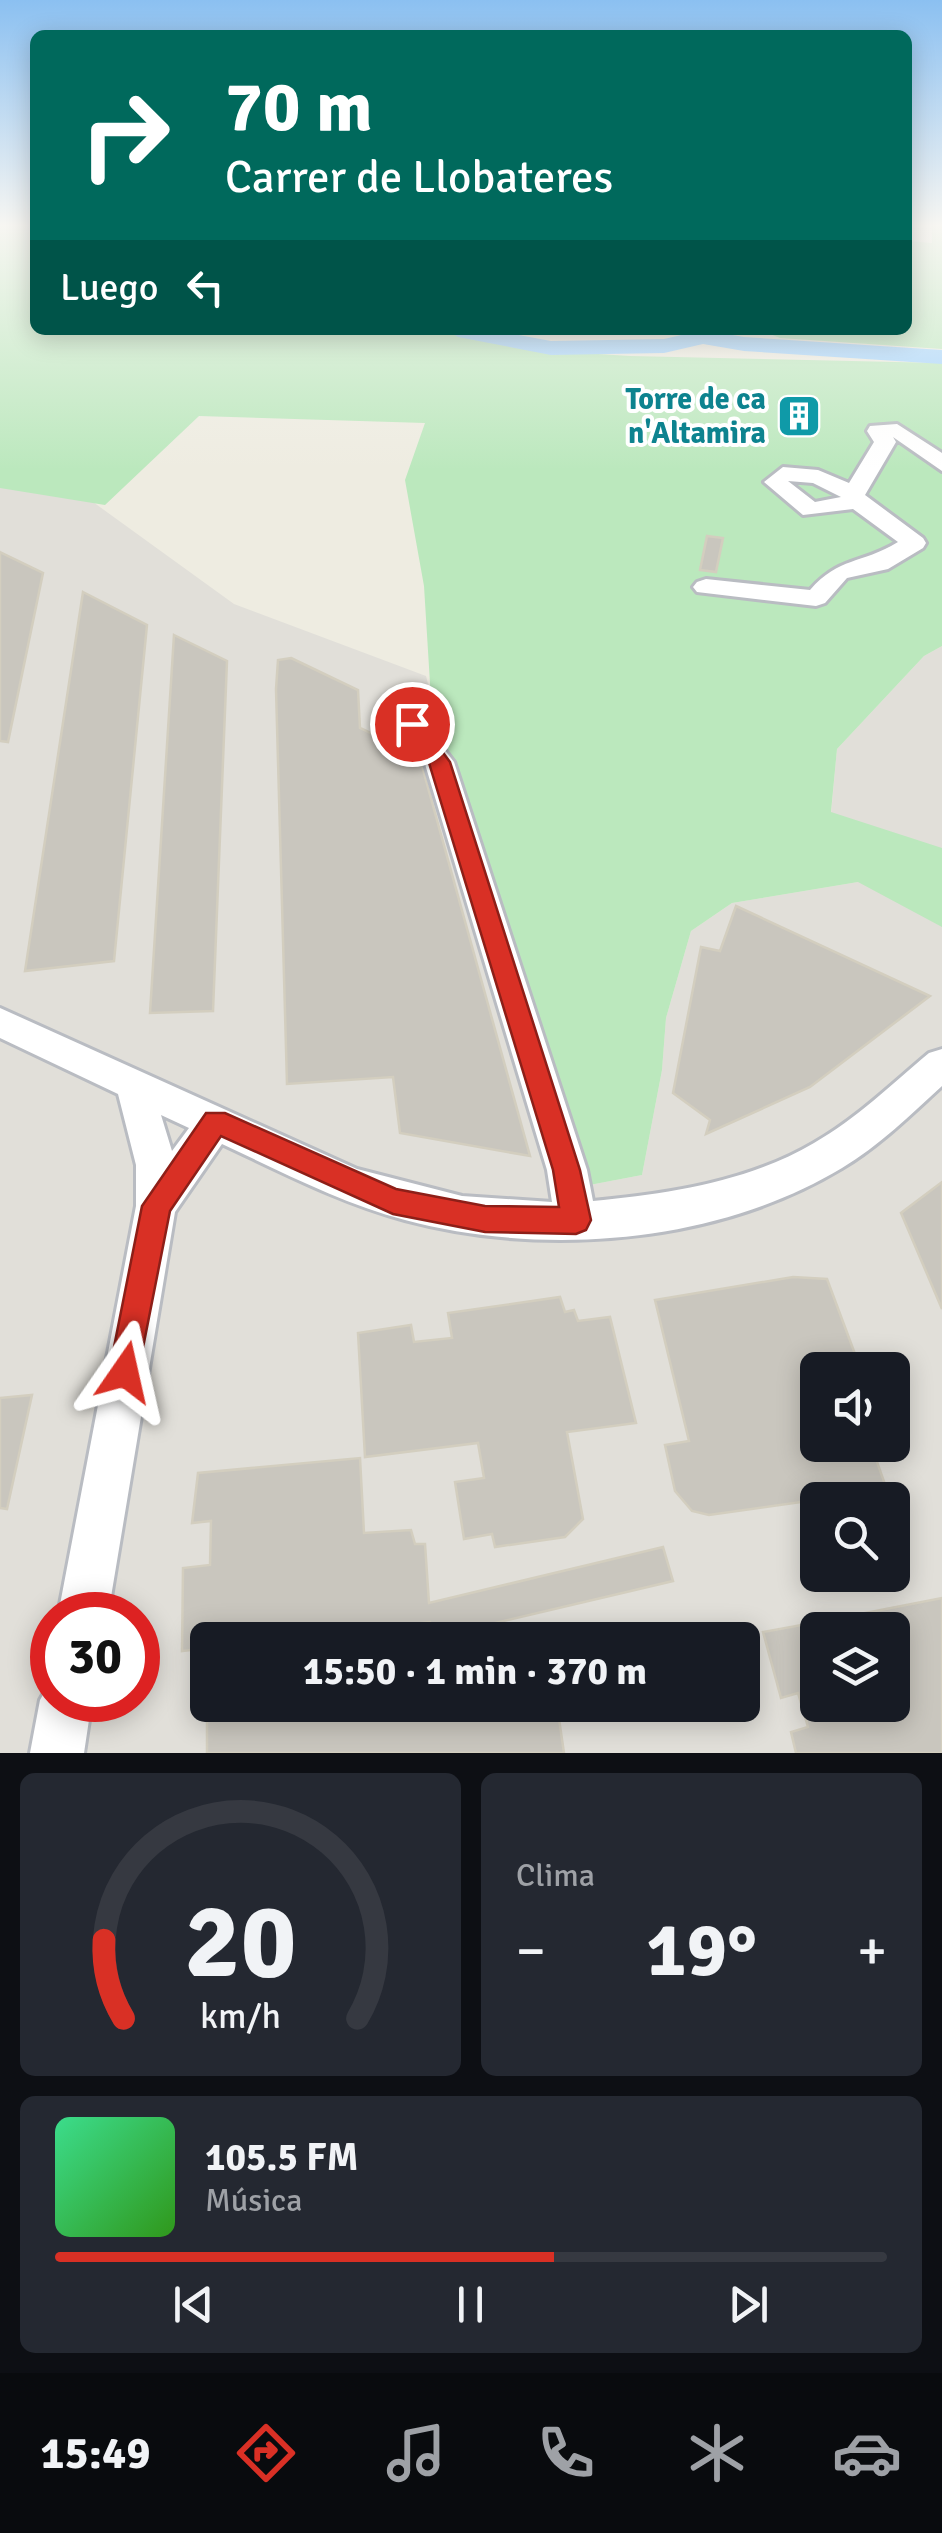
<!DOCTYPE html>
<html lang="es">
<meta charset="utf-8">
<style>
body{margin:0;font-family:Signika,sans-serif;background:#242831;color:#f1f3f6;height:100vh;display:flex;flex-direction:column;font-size:38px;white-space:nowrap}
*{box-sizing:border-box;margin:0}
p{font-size:32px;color:#9ea1a6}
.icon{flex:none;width:55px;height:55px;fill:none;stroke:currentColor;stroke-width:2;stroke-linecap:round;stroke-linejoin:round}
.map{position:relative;height:1753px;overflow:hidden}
.drawer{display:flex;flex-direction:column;gap:20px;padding:20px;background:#0d0f14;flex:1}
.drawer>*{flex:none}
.top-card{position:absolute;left:30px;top:30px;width:882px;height:305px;border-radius:15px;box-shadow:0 5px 25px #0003;background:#00695c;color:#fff;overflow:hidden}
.buttons{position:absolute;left:800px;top:1352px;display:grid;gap:20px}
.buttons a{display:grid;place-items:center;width:110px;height:110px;border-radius:15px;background:#171b24;box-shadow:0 5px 25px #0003;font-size:50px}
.speed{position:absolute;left:30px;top:1592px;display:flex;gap:20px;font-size:50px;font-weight:700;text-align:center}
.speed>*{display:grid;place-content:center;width:130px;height:130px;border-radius:50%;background:#171b24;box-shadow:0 5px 25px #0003;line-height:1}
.speed .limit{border:15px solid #d22;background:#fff;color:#111}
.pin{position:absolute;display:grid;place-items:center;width:85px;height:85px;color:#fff;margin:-42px;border:5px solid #fff;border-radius:50%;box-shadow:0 2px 10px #0007}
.me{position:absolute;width:110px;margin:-55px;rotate:11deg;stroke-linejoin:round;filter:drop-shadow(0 0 8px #0008)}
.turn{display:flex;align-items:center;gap:35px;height:210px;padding:0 30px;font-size:45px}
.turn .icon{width:130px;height:130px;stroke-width:2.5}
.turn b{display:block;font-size:70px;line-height:85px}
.then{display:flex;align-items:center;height:95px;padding:0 30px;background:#0003;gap:20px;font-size:38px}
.big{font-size:75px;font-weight:700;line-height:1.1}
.drawer .widget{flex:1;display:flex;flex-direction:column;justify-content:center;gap:15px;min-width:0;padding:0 35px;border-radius:15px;background:#242831}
.drawer .dial{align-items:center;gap:0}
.dial svg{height:260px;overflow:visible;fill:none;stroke:#363941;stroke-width:7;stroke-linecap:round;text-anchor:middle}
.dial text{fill:#f1f3f6;stroke:none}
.song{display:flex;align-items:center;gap:30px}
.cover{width:120px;height:120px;border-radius:15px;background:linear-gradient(135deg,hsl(150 70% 55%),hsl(110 70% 35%))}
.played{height:10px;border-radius:5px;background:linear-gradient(90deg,#d93025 60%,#363941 60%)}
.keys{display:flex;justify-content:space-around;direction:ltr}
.heat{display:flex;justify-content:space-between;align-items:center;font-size:55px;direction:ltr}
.drawer .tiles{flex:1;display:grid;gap:20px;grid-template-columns:1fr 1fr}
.widget:last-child{grid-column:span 2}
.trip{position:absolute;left:190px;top:1622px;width:570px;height:100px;border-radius:15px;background:#171b24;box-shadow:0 5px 25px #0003;font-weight:700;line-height:100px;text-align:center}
.menu{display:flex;height:160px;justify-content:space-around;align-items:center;background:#090b0e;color:#9ea1a6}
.menu .icon{width:70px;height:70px}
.menu .selected{color:#d93025}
.menu b{font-size:45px;color:#f1f3f6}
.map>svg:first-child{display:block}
.industrial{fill:#e1dfd9;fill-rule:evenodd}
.green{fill:#bbe8bd}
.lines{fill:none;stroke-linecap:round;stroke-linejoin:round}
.river{fill:#a0d3ff;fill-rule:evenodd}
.building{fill:#c9c6be;stroke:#d3cebf;stroke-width:2.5}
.minor-casing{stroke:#b9bcc2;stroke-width:6}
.minor{fill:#fff;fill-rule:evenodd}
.route{fill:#d93025;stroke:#8d1f18;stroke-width:2.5}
.labels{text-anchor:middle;stroke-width:8;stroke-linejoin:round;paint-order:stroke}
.far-culture-label{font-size:30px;font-weight:bold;fill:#0d838f;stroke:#fff;text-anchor:end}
</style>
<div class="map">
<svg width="942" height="1753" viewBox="0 0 942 1753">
<rect width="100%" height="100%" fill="#eeece1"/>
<path class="industrial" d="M0,487L93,502L234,604L426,676L558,1191L642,1175L662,1070L666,1018L691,931L732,903L858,882L830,825L837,749L924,656L942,646V1753H0ZM818,1370H892V1445H818ZM818,1500H892V1575H818ZM52,1615H138V1700H52ZM818,1630H892V1705H818ZM208,1640H742V1705H208Z"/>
<g class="green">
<path d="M0,224H35V330H437L535,350L630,356L942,363V646L924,656L837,749L831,812L942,848V927L858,882L732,903L691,931L666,1018L662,1070L642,1175L558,1191L433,732L424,586L405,480L425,423L199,416L105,505L0,488Z"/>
<path d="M932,224H942V349L780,338L760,330H908V241L932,243Z"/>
</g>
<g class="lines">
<path class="river" d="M447,330H492L551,341L664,339L703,330L744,337L942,350V364L744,351L703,344L664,353L551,355L458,337Z"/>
</g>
<g class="building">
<path d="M707,536L723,538L716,572L700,570Z"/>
<path d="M0,552L43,573L8,742L0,741Z"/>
<path d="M83,592L147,625L114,961L25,971Z"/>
<path d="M174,635L227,661L213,1011L150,1013Z"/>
<path d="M291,658L358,690L360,728L413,753L422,766L530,1156L400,1133L393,1077L287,1084L276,689L278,660Z"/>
<path d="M736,906L930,996L810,1087L706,1134L710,1120L673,1093L701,947L720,951Z"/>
<path d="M942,1182V1309L901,1213Z"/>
<path d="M793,1277L827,1279L861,1370H818V1445H871L887,1490L709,1515L692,1511L675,1491L665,1445L689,1441L655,1300Z"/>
<path d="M560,1297L565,1312L574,1310L578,1321L610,1317L636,1423L567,1432L583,1519L565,1537L495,1547L492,1534L464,1539L455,1482L484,1478L478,1443L365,1457L358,1333L411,1325L414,1342L452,1338L448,1313Z"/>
<path d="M32,1395L7,1509L0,1508V1398Z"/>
<path d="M360,1458L364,1533L411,1530L415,1544H425L429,1603L663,1547L673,1581L440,1636L430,1622L278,1640H208V1648L182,1651L183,1568L210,1565L211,1521L192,1523L198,1473Z"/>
<path d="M942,1598V1753H796L791,1732L808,1727L798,1693L781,1698L763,1632L818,1622V1705H892V1630H819V1622Z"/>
<path d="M229,1705H306V1711L346,1705H557L564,1753H207V1708Z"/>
</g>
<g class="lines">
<g class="minor-casing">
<g id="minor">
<path d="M897,424L942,453V471L893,437L896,442L865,495L923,538L926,543L923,548L888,569L847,578L825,603L816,606L697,592L693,587L697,582L706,579L810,590C840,556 860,565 898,542L853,509L803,515L764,482L783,467L818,470L849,483L874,442L867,431L870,426ZM788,481L813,483L841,497L815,502Z"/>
<path d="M411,716L421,719L454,762L587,1170L593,1201C668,1194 748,1182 814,1143C856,1119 892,1084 929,1053L942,1049V1086C910,1115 879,1146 842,1168C716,1244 544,1257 405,1220C341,1203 282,1172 222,1144L175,1212L108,1615H58L136,1206V1165L118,1094L0,1038V1008L357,1169L462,1196L552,1202L547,1170L425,764L397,725ZM161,1115L189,1128L172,1151Z"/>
<path d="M52,1679V1700H92L84,1753H30L40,1700Z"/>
</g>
</g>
<use href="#minor" class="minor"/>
</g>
<linearGradient id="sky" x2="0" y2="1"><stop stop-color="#8bc0f1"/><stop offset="0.48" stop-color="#f7f6f2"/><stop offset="1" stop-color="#f7f6f2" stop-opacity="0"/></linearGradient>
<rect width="942" height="470" fill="url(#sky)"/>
<path class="route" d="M412,718L419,720L450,762L580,1170L591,1220L586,1230L576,1234L485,1232L393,1214L221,1136L170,1211L136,1383L125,1387L114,1383L109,1372L142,1206L206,1113H225L396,1189L485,1206L559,1207L553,1170L429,763L401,724Z"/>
<defs>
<g id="building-square" transform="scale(2.25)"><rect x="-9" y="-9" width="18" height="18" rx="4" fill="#0f9aa8" stroke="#fff"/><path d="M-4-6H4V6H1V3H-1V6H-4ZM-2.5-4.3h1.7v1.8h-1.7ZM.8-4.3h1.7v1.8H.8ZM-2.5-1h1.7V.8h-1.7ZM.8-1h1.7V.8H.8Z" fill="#fff"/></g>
</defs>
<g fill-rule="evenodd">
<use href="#building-square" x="799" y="416"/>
</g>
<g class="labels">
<g class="far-culture-label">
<text x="766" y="409">Torre de ca<tspan x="766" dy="34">n'Altamira</tspan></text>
</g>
</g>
</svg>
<div class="buttons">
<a><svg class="icon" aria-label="sound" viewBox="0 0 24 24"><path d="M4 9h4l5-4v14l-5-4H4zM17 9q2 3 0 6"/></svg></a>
<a><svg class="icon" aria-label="search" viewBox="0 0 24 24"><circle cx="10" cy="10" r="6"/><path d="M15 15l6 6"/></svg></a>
<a><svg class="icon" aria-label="layers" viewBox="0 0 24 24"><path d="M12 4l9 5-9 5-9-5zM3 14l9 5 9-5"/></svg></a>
</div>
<div class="speed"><div class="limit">30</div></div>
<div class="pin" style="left:412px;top:724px;background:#d93025"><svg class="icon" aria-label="arrive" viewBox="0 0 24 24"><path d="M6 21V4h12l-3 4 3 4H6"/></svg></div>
<svg class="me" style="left:125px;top:1372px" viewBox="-20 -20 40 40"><path d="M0-17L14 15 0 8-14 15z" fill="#d93025" stroke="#fff" stroke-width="4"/></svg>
<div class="trip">15:50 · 1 min · 370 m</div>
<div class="top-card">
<div class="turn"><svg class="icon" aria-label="right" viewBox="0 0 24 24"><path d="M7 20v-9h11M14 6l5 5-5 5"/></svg><div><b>70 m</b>Carrer de Llobateres</div></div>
<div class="then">Luego<svg class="icon" aria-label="left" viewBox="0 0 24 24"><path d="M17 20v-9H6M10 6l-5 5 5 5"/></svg></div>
</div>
</div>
<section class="drawer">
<div class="tiles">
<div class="widget dial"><svg viewBox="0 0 100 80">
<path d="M14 69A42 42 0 1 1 86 69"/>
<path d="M14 69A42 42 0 0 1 8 45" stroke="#d93025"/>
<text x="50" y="56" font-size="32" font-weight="700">20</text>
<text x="50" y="72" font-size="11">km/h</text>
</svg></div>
<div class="widget"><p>Clima</p>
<div class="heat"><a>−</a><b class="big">19°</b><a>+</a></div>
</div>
<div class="widget">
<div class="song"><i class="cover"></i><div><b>105.5 FM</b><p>Música</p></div></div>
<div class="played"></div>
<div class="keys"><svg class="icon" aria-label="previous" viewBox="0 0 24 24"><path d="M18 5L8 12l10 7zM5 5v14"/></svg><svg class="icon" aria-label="pause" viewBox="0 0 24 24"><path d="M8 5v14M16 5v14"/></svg><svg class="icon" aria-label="next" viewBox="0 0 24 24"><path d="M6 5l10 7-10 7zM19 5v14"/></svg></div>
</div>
</div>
</section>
<nav class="menu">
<b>15:49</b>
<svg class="icon selected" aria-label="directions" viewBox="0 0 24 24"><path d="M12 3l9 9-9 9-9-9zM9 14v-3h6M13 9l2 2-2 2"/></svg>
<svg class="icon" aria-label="music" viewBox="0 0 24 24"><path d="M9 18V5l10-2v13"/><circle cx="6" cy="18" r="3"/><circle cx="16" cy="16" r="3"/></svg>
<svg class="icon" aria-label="phone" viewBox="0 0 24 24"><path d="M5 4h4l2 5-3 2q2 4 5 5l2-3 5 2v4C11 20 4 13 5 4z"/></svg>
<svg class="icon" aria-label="climate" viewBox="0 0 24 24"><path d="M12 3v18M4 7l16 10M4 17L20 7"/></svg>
<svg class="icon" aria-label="car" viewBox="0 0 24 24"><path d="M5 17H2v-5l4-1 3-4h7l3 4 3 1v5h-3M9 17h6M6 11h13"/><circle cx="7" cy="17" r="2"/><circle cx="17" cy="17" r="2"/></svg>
</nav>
